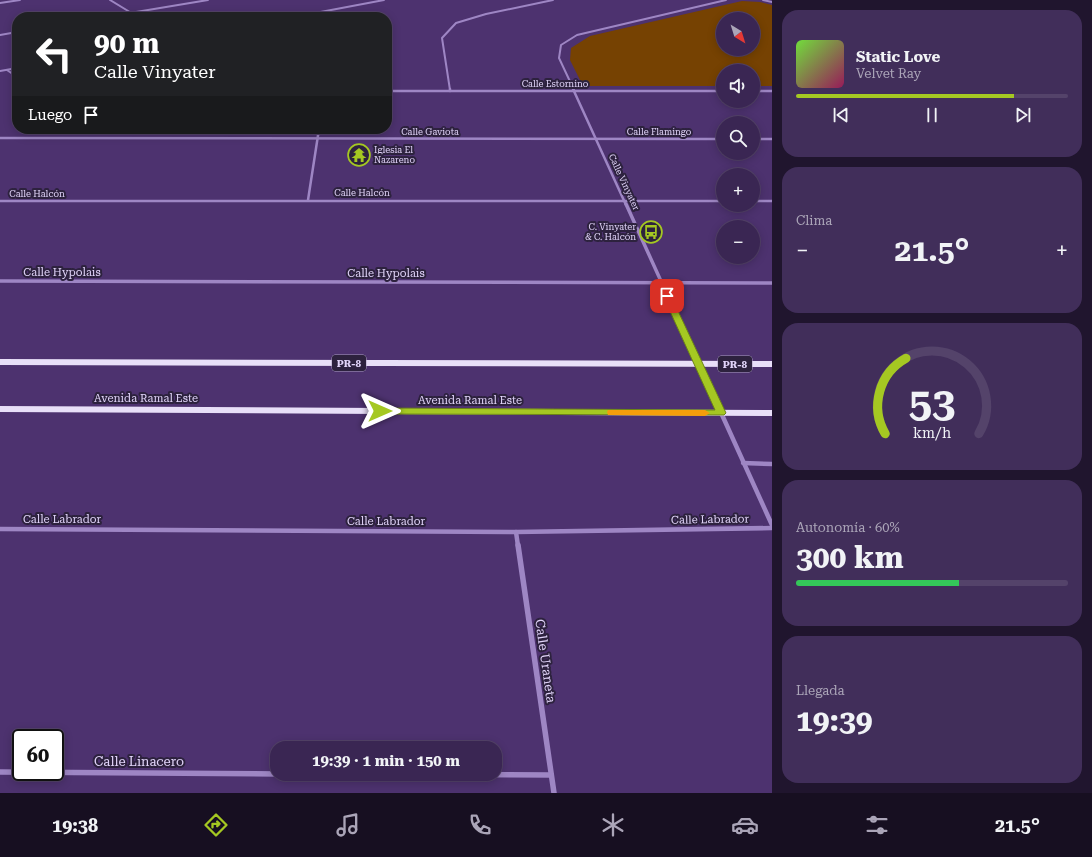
<!DOCTYPE html>
<html lang="es">
<meta charset="utf-8">
<style>
body{margin:0;font-family:"Roboto Serif",serif;background:#412e5a;color:#f1f3f6;height:100vh;display:flex;flex-direction:column;font-size:15px;white-space:nowrap}
*{box-sizing:border-box;margin:0}
p{font-size:13px;color:#aba5b8}
.icon{flex:none;width:22px;height:22px;fill:none;stroke:currentColor;stroke-width:2;stroke-linecap:round;stroke-linejoin:round}
.map{position:relative;flex:1;overflow:hidden}
.sheet{display:flex;flex-direction:column;gap:10px;padding:10px;background:#20152e;width:320px}
.sheet>*{flex:none}
.banner{position:absolute;left:12px;top:12px;width:380px;height:122px;border-radius:16px;box-shadow:0 2px 10px #0003,0 0 0 1px #54436a;background:#202124;color:#fff;overflow:hidden}
.needle{width:26px;rotate:142deg}
.tools{position:absolute;left:716px;top:12px;display:grid;gap:8px}
.tools a{display:grid;place-items:center;width:44px;height:44px;border-radius:50%;background:#3a2653;box-shadow:0 2px 10px #0003,0 0 0 1px #54436a;font-size:20px}
.speed{position:absolute;left:12px;top:729px;display:flex;gap:8px;font-size:20px;font-weight:700;text-align:center}
.speed>*{display:grid;place-content:center;width:52px;height:52px;border-radius:50%;background:#3a2653;box-shadow:0 2px 10px #0003,0 0 0 1px #54436a;line-height:1}
.speed .limit{border:2px solid #111;border-radius:6px;background:#fff;color:#111}
.pin{position:absolute;display:grid;place-items:center;width:34px;height:34px;color:#fff;margin:-17px;border-radius:8px;box-shadow:0 2px 6px #0006}
.me{position:absolute;width:44px;margin:-22px;rotate:90deg;stroke-linejoin:round;filter:drop-shadow(0 0 3px #0008)}
.turn{display:flex;align-items:center;gap:14px;height:84px;padding:0 16px;font-size:18px}
.turn .icon{width:52px;height:52px;stroke-width:2.5}
.turn b{display:block;font-size:28px;line-height:34px}
.then{display:flex;align-items:center;height:38px;padding:0 16px;background:#0003;gap:8px;font-size:15px}
.big{font-size:30px;font-weight:700;line-height:1.1}
.sheet .widget{flex:1;display:flex;flex-direction:column;justify-content:center;gap:6px;min-width:0;padding:0 14px;border-radius:16px;background:#412e5a}
.sheet .dial{align-items:center;gap:0}
.dial svg{height:104px;overflow:visible;fill:none;stroke:#54436a;stroke-width:7;stroke-linecap:round;text-anchor:middle}
.dial text{fill:#f1f3f6;stroke:none}
.song{display:flex;align-items:center;gap:12px}
.cover{width:48px;height:48px;border-radius:6px;background:linear-gradient(135deg,hsl(100 70% 55%),hsl(330 70% 35%))}
.played{height:4px;border-radius:2px;background:linear-gradient(90deg,#a5c822 80%,#54436a 80%)}
.keys{display:flex;justify-content:space-around;direction:ltr}
.heat{display:flex;justify-content:space-between;align-items:center;font-size:22px;direction:ltr}
.charge{height:6px;border-radius:3px;background:linear-gradient(90deg,#34c759 60%,#54436a 0)}
.trip{position:absolute;left:270px;top:741px;width:232px;height:40px;border-radius:16px;background:#3a2653;box-shadow:0 2px 10px #0003,0 0 0 1px #54436a;font-weight:700;line-height:40px;text-align:center}
.tabs{display:flex;height:64px;justify-content:space-around;align-items:center;background:#170f21;color:#aba5b8}
.tabs .icon{width:28px;height:28px}
.tabs .selected{color:#a5c822}
.tabs b{font-size:18px;color:#f1f3f6}
main{display:flex;flex:1;min-height:0}
.map>svg:first-child{display:block}
.green{fill:#764202;fill-rule:evenodd}
.lines{fill:none;stroke-linecap:round;stroke-linejoin:round}
.street-far4{stroke:#9e86c4;stroke-width:2}
.street-far3{stroke:#9e86c4;stroke-width:2.5}
.street-far2{stroke:#9e86c4;stroke-width:3.5}
.street-far1{stroke:#9e86c4;stroke-width:4.5}
.street{stroke:#9e86c4;stroke-width:5.5}
.primary{fill:#e8dff8;fill-rule:evenodd}
.route{fill:#a5c822;stroke:#6b8216}
.slow{fill:#f59e0b}
.labels{text-anchor:middle;stroke-width:4;stroke-linejoin:round;paint-order:stroke}
.far-street-label{font-size:9px;fill:#e1d4f9;stroke:#2d223e}
.far-poi-label{font-size:9px;fill:#e1d4f9;stroke:#2d223e;text-anchor:start}
.shield{fill:#2d223e;stroke:#ab9fc1;stroke-width:1}
.shield-label{font-size:10px;font-weight:bold;fill:#e1d4f9}
.street-label{font-size:11px;fill:#e1d4f9;stroke:#2d223e}
.near-street-label{font-size:13px;fill:#e1d4f9;stroke:#2d223e}
</style>
<main>
<div class="map">
<svg width="772" height="793" viewBox="0 0 772 793">
<rect width="100%" height="100%" fill="#4d326f"/>
<path class="green" d="M742,1L760,2L772,5V86H753V71H723V86H583L570,60L571,48L590,36ZM723,19H753V49H723Z"/>
<g class="lines">
<g class="street-far4">
<path d="M110,0L138,17"/>
<path d="M763,0L772,2"/>
<path d="M0,3L20,0"/>
<path d="M106,17L208,0"/>
<path d="M294,17L384,0"/>
<path d="M0,35L17,32"/>
<path d="M7,70L17,77"/>
<path d="M0,71L17,68"/>
<path d="M450,90L442,38L456,23L486,14L553,0"/>
<path d="M574,90L559,58L561,45L577,35L726,0"/>
</g>
<g class="street-far3">
<path d="M450,89V91"/>
<path d="M573,89L626,205"/>
<path d="M387,91H723"/>
<path d="M753,91H772"/>
<path d="M0,138L723,139"/>
<path d="M753,139H772"/>
<path d="M308,200L319,129"/>
<path d="M0,201H723"/>
<path d="M753,201H772"/>
</g>
<g class="street-far2">
<path d="M626,204L694,354"/>
<path d="M0,281L772,283"/>
</g>
<g class="street-far1">
<path d="M694,353L772,525"/>
<path d="M743,463L772,464"/>
<path d="M0,529L516,532L772,528"/>
<path d="M516,532L518,546"/>
</g>
<g class="street">
<path d="M518,545L554,793"/>
<path d="M0,772L277,774"/>
<path d="M346,774L551,775"/>
</g>
<g class="primary">
<path d="M0,359L772,361V367L0,365Z"/>
<path d="M0,406L772,410V416L0,412Z"/>
</g>
</g>
<path class="route" d="M667,294L671,296L726,413L724,415L380,414L375,411L380,408L715,410L663,296Z"/>
<path class="slow" d="M608,410H705L710,413L705,416L611,415H608L607,412Z"/>
<defs>
<g id="temple-ring" transform="scale(1.15)"><circle r="9.5" fill="#2d223e" stroke="#a5c822" stroke-width="1.5"/><path d="M0-6L5-2H3V0L6.5 2.5H4V6H1.5V3h-3V6H-4V2.5H-6.5L-3 0V-2H-5Z" fill="#a5c822"/></g>
<g id="bus-ring" transform="scale(1.15)"><circle r="9.5" fill="#2d223e" stroke="#a5c822" stroke-width="1.5"/><path d="M-5-6H5V4H4V6H2V4H-2V6H-4V4H-5ZM-3.5-4V0h7V-4ZM-3.5 1.2v1.5H-2V1.2ZM2 1.2v1.5H3.5V1.2Z" fill="#a5c822"/></g>
</defs>
<g fill-rule="evenodd">
<use href="#temple-ring" x="359" y="155"/>
<use href="#bus-ring" x="651" y="232"/>
</g>
<g class="labels">
<g class="far-street-label">
<text x="555" y="87">Calle Estornino</text>
<text x="430" y="135">Calle Gaviota</text>
<text x="659" y="135">Calle Flamingo</text>
<text transform="translate(624 182) rotate(65)" y="3">Calle Vinyater</text>
<text x="362" y="196">Calle Halcón</text>
<text x="37" y="197">Calle Halcón</text>
</g>
<g class="far-poi-label">
<text x="374" y="153">Iglesia El<tspan x="374" dy="10">Nazareno</tspan></text>
<text x="636" y="230" text-anchor="end">C. Vinyater<tspan x="636" dy="10">&amp; C. Halcón</tspan></text>
</g>
<g class="shield">
<rect x="332" y="355" width="34" height="16" rx="3"/>
<rect x="718" y="356" width="34" height="16" rx="3"/>
</g>
<g class="shield-label">
<text x="349" y="367">PR-8</text>
<text x="735" y="368">PR-8</text>
</g>
<g class="street-label">
<text x="62" y="276">Calle Hypolais</text>
<text x="386" y="277">Calle Hypolais</text>
<text x="146" y="402">Avenida Ramal Este</text>
<text x="470" y="404">Avenida Ramal Este</text>
<text x="62" y="523">Calle Labrador</text>
<text transform="translate(710 519) rotate(-1)" y="4">Calle Labrador</text>
<text x="386" y="525">Calle Labrador</text>
</g>
<g class="near-street-label">
<text transform="translate(546 661) rotate(82)" y="5">Calle Uraneta</text>
<text x="139" y="766">Calle Linacero</text>
</g>
</g>
</svg>
<div class="tools">
<a><svg class="needle" viewBox="-14 -14 28 28"><path d="M0-13l5 13h-10z" fill="#e53935"/><path d="M0 13l5-13h-10z" fill="#aba5b8"/></svg></a>
<a><svg class="icon" aria-label="sound" viewBox="0 0 24 24"><path d="M4 9h4l5-4v14l-5-4H4zM17 9q2 3 0 6"/></svg></a>
<a><svg class="icon" aria-label="search" viewBox="0 0 24 24"><circle cx="10" cy="10" r="6"/><path d="M15 15l6 6"/></svg></a>
<a>+</a>
<a>−</a>
</div>
<div class="speed"><div class="limit">60</div></div>
<div class="pin" style="left:667px;top:296px;background:#d93025"><svg class="icon" aria-label="arrive" viewBox="0 0 24 24"><path d="M6 21V4h12l-3 4 3 4H6"/></svg></div>
<svg class="me" style="left:380px;top:411px" viewBox="-20 -20 40 40"><path d="M0-17L14 15 0 8-14 15z" fill="#a5c822" stroke="#fff" stroke-width="4"/></svg>
<div class="trip">19:39 · 1 min · 150 m</div>
<div class="banner">
<div class="turn"><svg class="icon" aria-label="left" viewBox="0 0 24 24"><path d="M17 20v-9H6M10 6l-5 5 5 5"/></svg><div><b>90 m</b>Calle Vinyater</div></div>
<div class="then">Luego<svg class="icon" aria-label="arrive" viewBox="0 0 24 24"><path d="M6 21V4h12l-3 4 3 4H6"/></svg></div>
</div>
</div>
<section class="sheet">
<div class="widget">
<div class="song"><i class="cover"></i><div><b>Static Love</b><p>Velvet Ray</p></div></div>
<div class="played"></div>
<div class="keys"><svg class="icon" aria-label="previous" viewBox="0 0 24 24"><path d="M18 5L8 12l10 7zM5 5v14"/></svg><svg class="icon" aria-label="pause" viewBox="0 0 24 24"><path d="M8 5v14M16 5v14"/></svg><svg class="icon" aria-label="next" viewBox="0 0 24 24"><path d="M6 5l10 7-10 7zM19 5v14"/></svg></div>
</div>
<div class="widget"><p>Clima</p>
<div class="heat"><a>−</a><b class="big">21.5°</b><a>+</a></div>
</div>
<div class="widget dial"><svg viewBox="0 0 100 80">
<path d="M14 69A42 42 0 1 1 86 69"/>
<path d="M14 69A42 42 0 0 1 30 11" stroke="#a5c822"/>
<text x="50" y="56" font-size="32" font-weight="700">53</text>
<text x="50" y="72" font-size="11">km/h</text>
</svg></div>
<div class="widget"><p>Autonomía · 60%</p><b class="big">300 km</b><div class="charge"></div></div>
<div class="widget"><p>Llegada</p><b class="big">19:39</b></div>
</section>
</main>
<nav class="tabs">
<b>19:38</b>
<svg class="icon selected" aria-label="directions" viewBox="0 0 24 24"><path d="M12 3l9 9-9 9-9-9zM9 14v-3h6M13 9l2 2-2 2"/></svg>
<svg class="icon" aria-label="music" viewBox="0 0 24 24"><path d="M9 18V5l10-2v13"/><circle cx="6" cy="18" r="3"/><circle cx="16" cy="16" r="3"/></svg>
<svg class="icon" aria-label="phone" viewBox="0 0 24 24"><path d="M5 4h4l2 5-3 2q2 4 5 5l2-3 5 2v4C11 20 4 13 5 4z"/></svg>
<svg class="icon" aria-label="climate" viewBox="0 0 24 24"><path d="M12 3v18M4 7l16 10M4 17L20 7"/></svg>
<svg class="icon" aria-label="car" viewBox="0 0 24 24"><path d="M5 17H2v-5l4-1 3-4h7l3 4 3 1v5h-3M9 17h6M6 11h13"/><circle cx="7" cy="17" r="2"/><circle cx="17" cy="17" r="2"/></svg>
<svg class="icon" aria-label="filters" viewBox="0 0 24 24"><path d="M4 7h16M4 17h16"/><circle cx="9" cy="7" r="2"/><circle cx="15" cy="17" r="2"/></svg>
<b>21.5°</b>
</nav>
